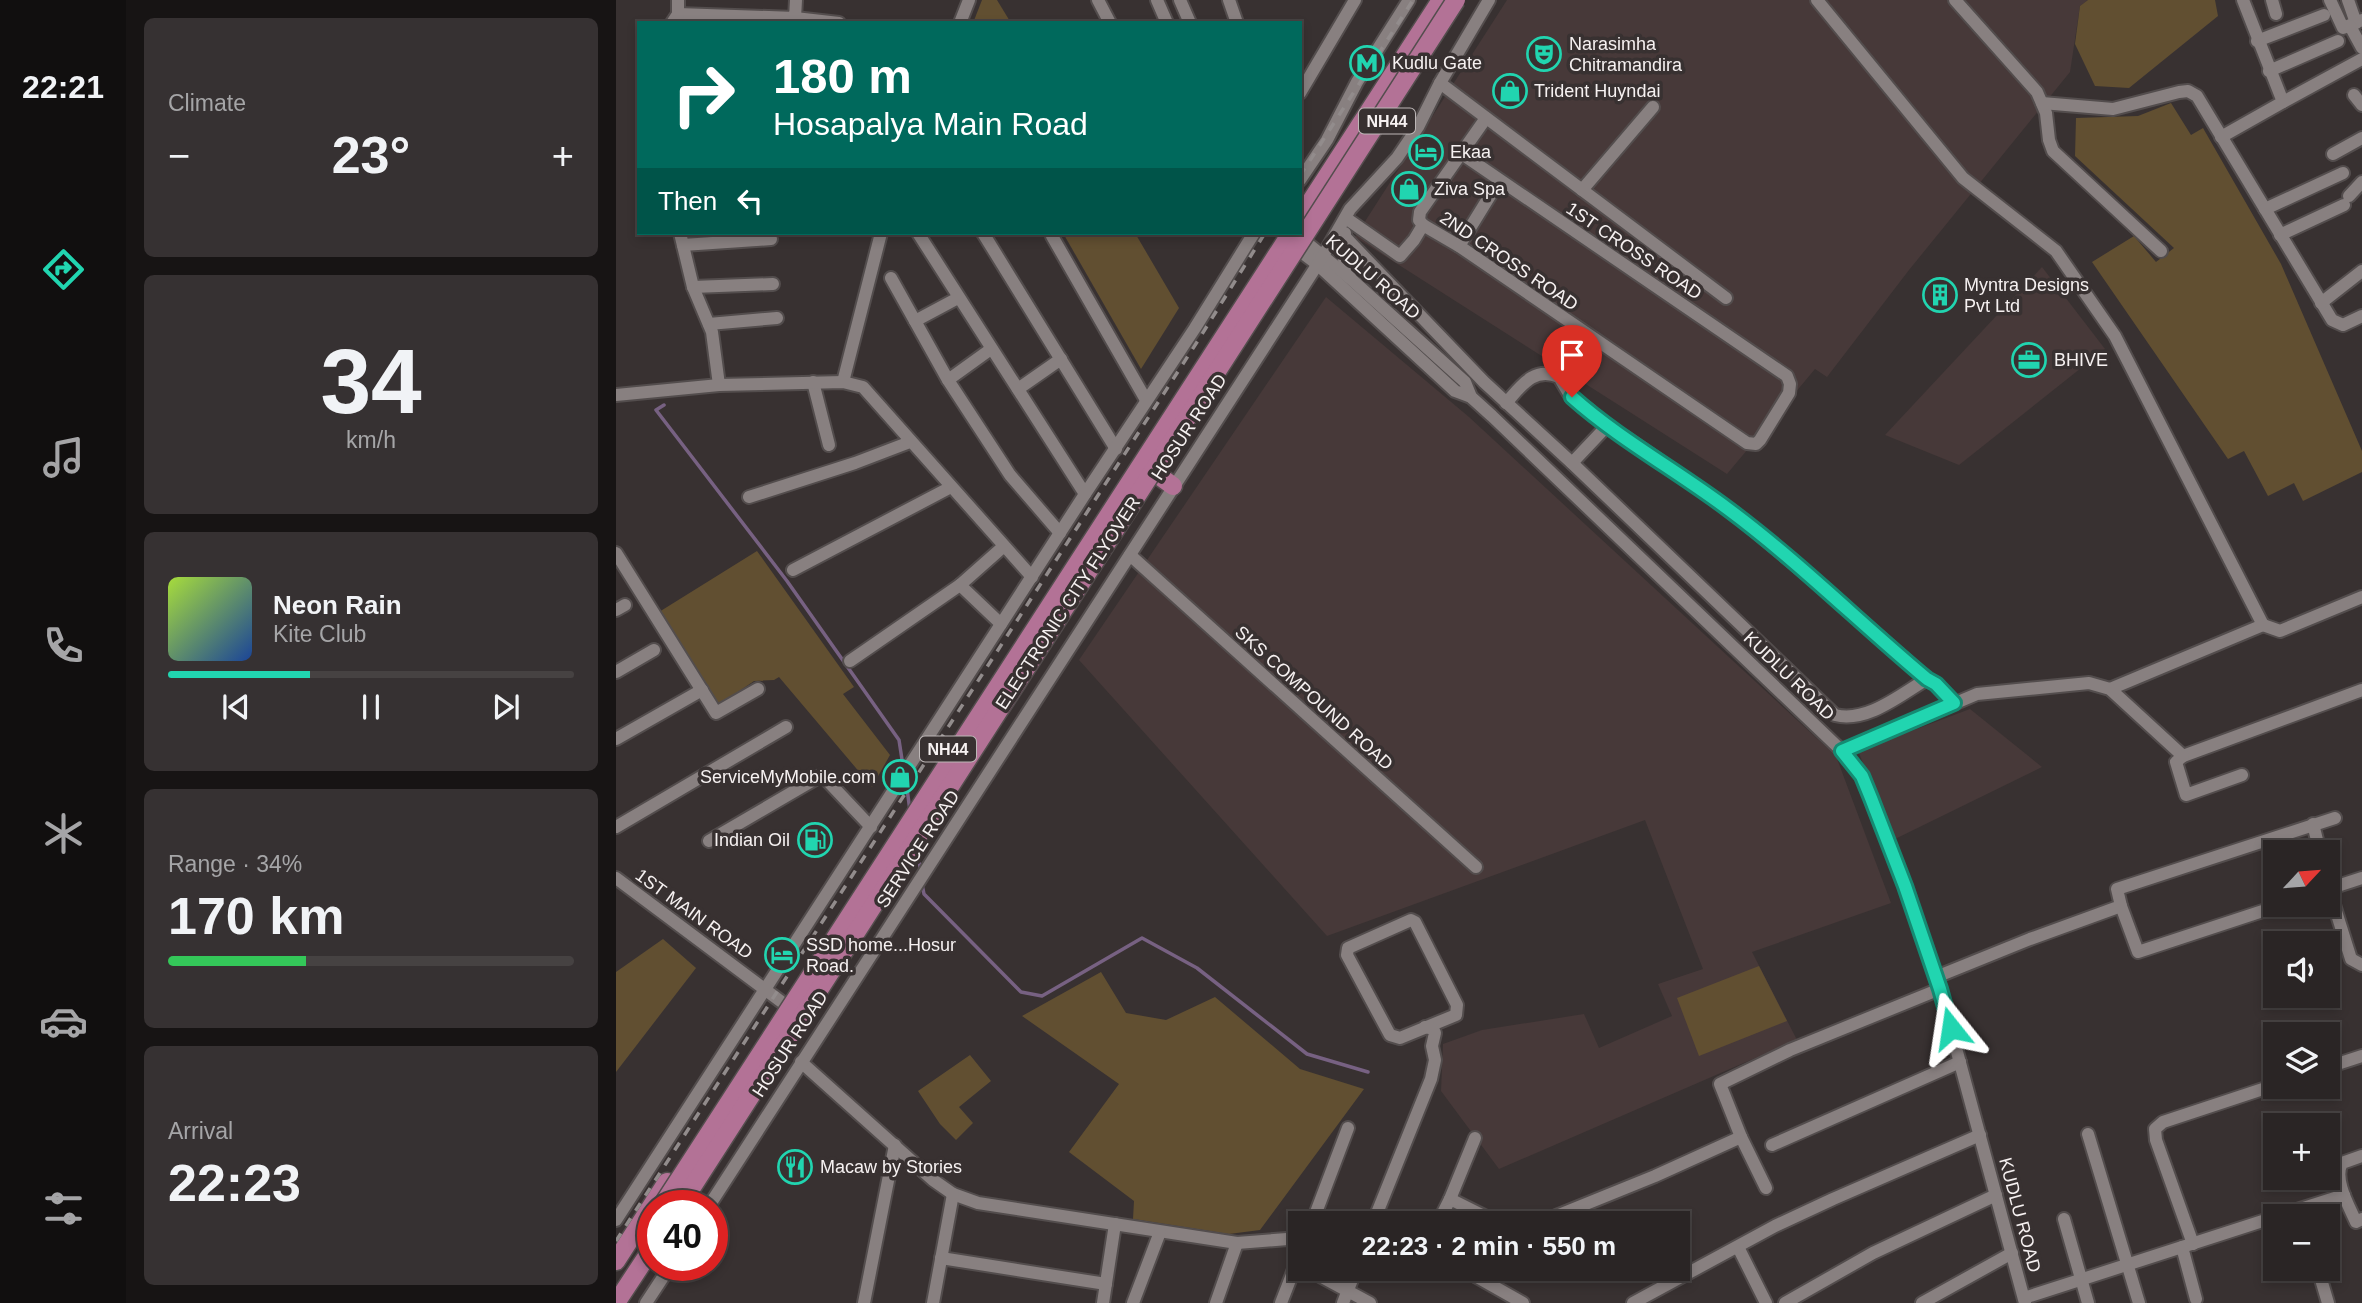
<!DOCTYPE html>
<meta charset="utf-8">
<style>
body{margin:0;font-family:Helvetica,sans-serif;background:#363132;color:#f1f3f6;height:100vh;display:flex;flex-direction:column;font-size:26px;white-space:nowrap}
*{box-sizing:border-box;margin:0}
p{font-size:23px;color:#a5a5a7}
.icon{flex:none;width:38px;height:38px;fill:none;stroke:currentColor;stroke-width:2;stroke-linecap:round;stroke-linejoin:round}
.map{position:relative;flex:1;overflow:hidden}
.panel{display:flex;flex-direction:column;gap:18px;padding:18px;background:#171414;width:490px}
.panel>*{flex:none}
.hud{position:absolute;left:21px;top:21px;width:665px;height:214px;border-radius:0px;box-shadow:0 4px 10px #0003,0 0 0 2px #464242;background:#00695c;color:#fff;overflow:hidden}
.needle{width:46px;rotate:64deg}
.buttons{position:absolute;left:1647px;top:840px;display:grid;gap:14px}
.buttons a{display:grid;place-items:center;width:77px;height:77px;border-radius:0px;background:#2a2525;box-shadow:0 4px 10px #0003,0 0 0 2px #464242;font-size:35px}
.speed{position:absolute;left:21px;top:1190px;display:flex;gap:14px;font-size:35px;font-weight:700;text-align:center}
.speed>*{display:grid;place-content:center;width:91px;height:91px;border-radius:50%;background:#2a2525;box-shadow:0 4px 10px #0003,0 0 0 2px #464242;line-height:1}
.speed .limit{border:10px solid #d22;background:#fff;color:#111}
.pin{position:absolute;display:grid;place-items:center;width:60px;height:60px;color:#fff;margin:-72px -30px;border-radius:50% 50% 50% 0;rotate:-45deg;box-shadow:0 0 7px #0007}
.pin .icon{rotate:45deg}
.me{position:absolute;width:77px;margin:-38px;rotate:345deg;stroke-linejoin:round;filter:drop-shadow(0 0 5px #0008)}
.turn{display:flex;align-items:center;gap:24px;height:147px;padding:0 21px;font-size:32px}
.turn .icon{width:91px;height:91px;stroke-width:2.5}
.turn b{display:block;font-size:49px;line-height:60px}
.then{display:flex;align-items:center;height:66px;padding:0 21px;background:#0003;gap:14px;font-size:26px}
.big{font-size:52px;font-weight:700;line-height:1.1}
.panel .tile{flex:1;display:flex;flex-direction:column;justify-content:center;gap:10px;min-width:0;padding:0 24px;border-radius:10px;background:#363132}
.panel .dial{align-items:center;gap:0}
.dial b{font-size:91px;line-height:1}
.song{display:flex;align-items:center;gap:21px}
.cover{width:84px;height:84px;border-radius:10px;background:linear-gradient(135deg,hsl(80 70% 55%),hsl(220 70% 35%))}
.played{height:7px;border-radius:4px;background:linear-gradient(90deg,#21d5b0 35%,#464242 35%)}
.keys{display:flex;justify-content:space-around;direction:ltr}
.heat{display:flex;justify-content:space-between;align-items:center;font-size:38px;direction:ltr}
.charge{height:10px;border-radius:5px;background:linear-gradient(90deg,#34c759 34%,#464242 0)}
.trip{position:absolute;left:672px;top:1211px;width:402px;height:70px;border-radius:0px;background:#2a2525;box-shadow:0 4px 10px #0003,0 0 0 2px #464242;font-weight:700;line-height:70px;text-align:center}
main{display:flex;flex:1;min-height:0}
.dock{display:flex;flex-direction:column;width:126px;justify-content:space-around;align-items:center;background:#110f0f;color:#a5a5a7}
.dock .icon{width:49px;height:49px}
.dock .selected{color:#21d5b0}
.dock b{font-size:32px;color:#f1f3f6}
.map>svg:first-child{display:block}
.built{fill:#473939}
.green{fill:#614f31}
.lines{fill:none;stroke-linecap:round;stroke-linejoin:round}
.stream{stroke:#776182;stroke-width:3.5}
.minor-casing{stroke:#534d4d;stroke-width:16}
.highway-casing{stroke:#534d4d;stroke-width:21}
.minor{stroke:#888080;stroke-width:12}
.highway{stroke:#b37296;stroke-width:18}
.rail{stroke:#928c8c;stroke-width:3.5;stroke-dasharray:9 9;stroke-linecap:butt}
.highway-bridge-casing{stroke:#534d4d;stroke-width:21;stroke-linecap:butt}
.highway-bridge{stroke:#b37296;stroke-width:18}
.route-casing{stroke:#158a72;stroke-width:18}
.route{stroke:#21d5b0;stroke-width:12}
.labels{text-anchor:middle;stroke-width:7;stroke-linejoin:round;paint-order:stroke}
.shield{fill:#383131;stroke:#bdb7b7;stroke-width:2}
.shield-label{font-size:16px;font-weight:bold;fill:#f6f1f1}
.poi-label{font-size:18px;fill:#f6f1f1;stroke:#383131;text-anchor:start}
.street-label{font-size:18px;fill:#f6f1f1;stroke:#383131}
</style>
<main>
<nav class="dock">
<b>22:21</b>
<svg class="icon selected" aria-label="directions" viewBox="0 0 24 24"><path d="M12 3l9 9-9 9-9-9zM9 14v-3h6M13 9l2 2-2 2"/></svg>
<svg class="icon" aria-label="music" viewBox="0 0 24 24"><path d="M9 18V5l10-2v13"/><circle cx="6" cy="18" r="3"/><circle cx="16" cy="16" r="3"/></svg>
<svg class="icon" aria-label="phone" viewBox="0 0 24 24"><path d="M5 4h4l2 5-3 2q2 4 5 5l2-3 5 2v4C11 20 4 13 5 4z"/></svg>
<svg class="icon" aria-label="climate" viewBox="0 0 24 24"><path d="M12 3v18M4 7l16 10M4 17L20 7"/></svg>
<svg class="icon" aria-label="car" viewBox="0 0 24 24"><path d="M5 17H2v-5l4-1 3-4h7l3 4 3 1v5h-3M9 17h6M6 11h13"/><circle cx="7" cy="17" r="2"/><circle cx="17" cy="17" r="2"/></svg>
<svg class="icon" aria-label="filters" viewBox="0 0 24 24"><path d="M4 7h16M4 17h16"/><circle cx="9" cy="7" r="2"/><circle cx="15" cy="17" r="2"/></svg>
</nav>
<section class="panel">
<div class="tile"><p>Climate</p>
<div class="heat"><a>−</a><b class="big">23°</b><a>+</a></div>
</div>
<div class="tile dial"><b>34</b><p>km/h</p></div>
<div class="tile">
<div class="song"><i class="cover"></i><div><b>Neon Rain</b><p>Kite Club</p></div></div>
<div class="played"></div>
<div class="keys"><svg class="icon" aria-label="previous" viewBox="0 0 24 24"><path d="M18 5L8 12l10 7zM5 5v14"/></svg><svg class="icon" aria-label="pause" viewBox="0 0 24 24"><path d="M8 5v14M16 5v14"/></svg><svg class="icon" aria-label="next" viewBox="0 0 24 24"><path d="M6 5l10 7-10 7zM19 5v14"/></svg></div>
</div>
<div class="tile"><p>Range · 34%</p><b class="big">170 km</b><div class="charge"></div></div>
<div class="tile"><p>Arrival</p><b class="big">22:23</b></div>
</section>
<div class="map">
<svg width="1746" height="1303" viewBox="0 0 1746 1303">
<rect width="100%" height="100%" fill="#383131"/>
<g class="built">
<path d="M891,0H1472L1464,6L1454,72L1293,270L1211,377L1199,369L1111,474L739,237Z"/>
<path d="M1426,267L1489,349L1343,465L1269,435Z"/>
<path d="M710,297L853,417L1220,756L1275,903L1136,952L1181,1040L883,1169L825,1091L827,1044L866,1030L968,1014L983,1048L1056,1016L1042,984L1087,969L1029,820L711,936L463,660Z"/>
<path d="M1354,709L1426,767L1279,839L1242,751Z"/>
</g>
<g class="green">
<path d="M366,0H381L395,23H357Z"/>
<path d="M1472,0H1599L1602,16L1513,88L1479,86L1459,44L1464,6Z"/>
<path d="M1555,103L1575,135L1587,128L1665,264L1746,451V472L1687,501L1678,483L1652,496L1628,451L1612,459L1476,262L1518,236L1540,262L1558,248L1459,156L1460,118L1522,116Z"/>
<path d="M447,233H519L563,308L525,369Z"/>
<path d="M141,551L238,687L227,694L274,755L256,787L163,677L158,680L138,681L103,705L43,612Z"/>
<path d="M47,939L80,968L0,1072V972Z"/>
<path d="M1143,966L1171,1021L1083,1056L1061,998Z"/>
<path d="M485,972L510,1013L550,1020L599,997L684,1069L748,1089L644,1230L613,1234L517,1219L518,1201L453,1152L503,1084L406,1016Z"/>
<path d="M354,1055L375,1081L343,1107L357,1123L340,1140L324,1124L302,1091Z"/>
</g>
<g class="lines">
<g class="stream">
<path d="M48,405L40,410L171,581L283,740L287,766"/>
<path d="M290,781L294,811"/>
<path d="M301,850L305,873"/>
<path d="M306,884L308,894L405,992L426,996L526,938L581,968L691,1054L752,1072"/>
</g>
<g class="minor-casing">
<g id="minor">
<path d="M482,0L494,23"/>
<path d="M541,0L551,23"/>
<path d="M564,0L574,23"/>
<path d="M613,0L621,23"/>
<path d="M1201,0L1347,178L1440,251L1499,336L1647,625L1494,689"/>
<path d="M1339,0L1421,92L1430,113L1433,140L1437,151L1545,251"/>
<path d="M1656,0L1660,14"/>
<path d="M1714,0L1727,28L1746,20"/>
<path d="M1732,0L1740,23"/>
<path d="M62,14L179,18L180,0"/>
<path d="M179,18L223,23"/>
<path d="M56,23L62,14V0"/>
<path d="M344,23L353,0"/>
<path d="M1734,26L1746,48"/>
<path d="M1641,41L1708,15"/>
<path d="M1653,71L1722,41"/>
<path d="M824,83L1110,298"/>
<path d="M684,93L739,0"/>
<path d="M1738,95L1746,105"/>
<path d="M1667,102L1746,59"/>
<path d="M1426,103L1497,109L1563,92L1572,91L1581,96L1716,320L1727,325L1746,316"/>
<path d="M1605,137L1667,102L1627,0"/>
<path d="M1717,154L1746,138"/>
<path d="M684,180L711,140L741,82L793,0"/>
<path d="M966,190L1037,107"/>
<path d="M1733,196L1746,182"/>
<path d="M1649,209L1727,173"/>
<path d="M734,221L784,256L798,240L807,225"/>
<path d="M807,225L843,246L1131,443L1140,444L1144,440L1173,393L1174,384L1171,376L846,154"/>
<path d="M807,225L803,220L804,212L870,118"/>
<path d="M64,233L77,287L96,332L103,385"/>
<path d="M302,233L469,494"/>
<path d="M367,233L500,449"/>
<path d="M729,233L727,256L734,277"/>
<path d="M681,235L735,279L849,382L855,397"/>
<path d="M1664,235L1728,205"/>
<path d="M436,236L530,400"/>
<path d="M728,236L868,382L956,463L1219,715C1251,723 1284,695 1311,679"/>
<path d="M67,245L155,239"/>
<path d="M676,245L701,264L839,391L855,397L876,416L1226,751L1246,776L1289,886L1324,989L1409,1303"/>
<path d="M843,246L883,181"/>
<path d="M275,278L332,380L394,475L444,533"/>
<path d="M77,287L157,284"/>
<path d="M1705,303L1746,271"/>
<path d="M299,321L342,298"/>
<path d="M93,324L161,318"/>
<path d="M332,380L375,349"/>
<path d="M197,382L213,445"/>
<path d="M227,382L265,233"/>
<path d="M402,389L445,359"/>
<path d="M0,395L103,385L227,382L247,387L416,577"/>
<path d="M890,403C905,386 918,366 943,377L955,397L973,410L990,427L1009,437L1113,509L1225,603L1311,679L1320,684L1338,703"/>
<path d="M956,463L990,427"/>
<path d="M133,497L239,463L294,442"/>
<path d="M0,553L100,713L142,689"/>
<path d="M514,555L860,867"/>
<path d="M177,570L335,487"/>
<path d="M344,585L388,546"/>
<path d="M0,610L9,605"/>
<path d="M1647,625L1664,631L1746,597"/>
<path d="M234,661L344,585L385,624"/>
<path d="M0,672L38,650"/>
<path d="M0,739L86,690"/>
<path d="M1226,751L1361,694L1473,683L1494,689L1567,756L1746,690"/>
<path d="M1567,756L1560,762L1570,795L1626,775"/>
<path d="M1697,824L1704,852"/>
<path d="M0,827L170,727"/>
<path d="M93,841L206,775L255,827"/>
<path d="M0,878L167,1003"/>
<path d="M1712,889L1746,878"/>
<path d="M1713,889L1735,959L1746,965"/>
<path d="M1505,906L1522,952L1665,905"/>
<path d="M795,920L799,922L841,1005L840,1015L784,1038L774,1035L731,955L732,948Z"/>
<path d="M1320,977L1414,939L1505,906L1501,889L1719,818"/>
<path d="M185,1062L317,1180L337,1194L362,1203L621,1243L684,1238"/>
<path d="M1712,1067L1746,1056"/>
<path d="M1472,1134L1523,1303"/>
<path d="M1125,1137L1150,1188"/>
<path d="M1156,1145L1344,1062"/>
<path d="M1746,1156L1726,1163C1717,1179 1733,1206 1740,1222L1746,1219"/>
<path d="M834,1199L859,1138"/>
<path d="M93,1206L707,256L734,209L781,158L802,127L824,83L873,0"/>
<path d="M1662,1216L1728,1195"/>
<path d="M1448,1219L1472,1303"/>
<path d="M0,1220L469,494L579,328L638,233"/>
<path d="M696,1223L732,1128"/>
<path d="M757,1223L815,1079L819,1060L816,1046L819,1033L817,1029L809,1027"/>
<path d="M822,1223L834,1199L882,1223"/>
<path d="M923,1223L1039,1176L1125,1137L1104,1084L1174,1050L1324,989"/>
<path d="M1577,1244L1540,1140L1539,1129L1547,1122L1659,1085"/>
<path d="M1122,1247L1150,1303"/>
<path d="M1566,1247L1580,1299"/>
<path d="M325,1258L490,1284"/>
<path d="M691,1269L754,1303"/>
<path d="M847,1269L907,1303"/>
<path d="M1702,1269L1712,1303"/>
<path d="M1408,1298L1659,1217"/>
<path d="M30,1303L55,1265"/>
<path d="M248,1303L279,1145"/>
<path d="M317,1303L337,1194"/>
<path d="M487,1303L499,1224"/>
<path d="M517,1303L544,1232"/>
<path d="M600,1303L621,1243"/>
<path d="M665,1303L684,1254"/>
<path d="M727,1303L740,1269"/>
<path d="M1017,1303L1159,1226L1217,1199L1364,1135"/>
<path d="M1169,1303L1257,1253L1380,1195"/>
<path d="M1306,1303L1396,1253"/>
</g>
</g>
<g class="highway-casing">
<g id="highway">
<path d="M684,218L825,0"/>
<path d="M542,475L557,486"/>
<path d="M0,1261L51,1182"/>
<path d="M0,1303L37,1247"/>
</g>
</g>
<use href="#minor" class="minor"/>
<use href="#highway" class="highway"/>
<g class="rail">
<path d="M684,176L797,0"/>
<path d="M0,1241L583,339L649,233"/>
</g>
<g class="highway-bridge-casing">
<g id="highway-bridge">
<path d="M46,1206L675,233"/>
<path d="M64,1206L840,0"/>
</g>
</g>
<use href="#highway-bridge" class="highway-bridge"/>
</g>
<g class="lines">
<g class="route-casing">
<path id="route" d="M956,397C1003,439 1060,470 1112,509C1182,561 1244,623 1311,679L1320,684L1338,703L1226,751L1246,776L1255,798L1289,886L1324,989L1335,1028"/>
</g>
<use href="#route" class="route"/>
</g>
<defs>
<g id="theatre-ring" transform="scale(1.75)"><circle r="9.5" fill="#383131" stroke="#21d5b0" stroke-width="1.5"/><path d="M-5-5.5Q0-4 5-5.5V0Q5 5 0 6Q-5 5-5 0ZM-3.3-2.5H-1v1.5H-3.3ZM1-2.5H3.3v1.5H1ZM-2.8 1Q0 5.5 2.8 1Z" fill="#21d5b0"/></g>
<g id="metro-ring" transform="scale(1.75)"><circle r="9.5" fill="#383131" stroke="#21d5b0" stroke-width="1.5"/><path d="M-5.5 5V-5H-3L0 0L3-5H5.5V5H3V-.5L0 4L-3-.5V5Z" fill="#21d5b0"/></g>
<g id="shop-ring" transform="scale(1.75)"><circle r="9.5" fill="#383131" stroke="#21d5b0" stroke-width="1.5"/><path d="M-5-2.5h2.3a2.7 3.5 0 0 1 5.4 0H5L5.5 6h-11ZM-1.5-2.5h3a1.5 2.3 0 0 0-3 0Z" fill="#21d5b0"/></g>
<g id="hotel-ring" transform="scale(1.75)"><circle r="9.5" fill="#383131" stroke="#21d5b0" stroke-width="1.5"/><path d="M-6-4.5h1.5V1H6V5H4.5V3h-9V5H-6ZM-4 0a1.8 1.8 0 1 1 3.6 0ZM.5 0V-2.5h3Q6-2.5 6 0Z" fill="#21d5b0"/></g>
<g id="building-ring" transform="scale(1.75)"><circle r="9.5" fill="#383131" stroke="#21d5b0" stroke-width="1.5"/><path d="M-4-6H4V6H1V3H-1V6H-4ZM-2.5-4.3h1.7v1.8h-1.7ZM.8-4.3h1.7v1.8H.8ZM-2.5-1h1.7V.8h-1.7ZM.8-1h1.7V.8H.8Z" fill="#21d5b0"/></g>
<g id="office-ring" transform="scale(1.75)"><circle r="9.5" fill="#383131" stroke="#21d5b0" stroke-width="1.5"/><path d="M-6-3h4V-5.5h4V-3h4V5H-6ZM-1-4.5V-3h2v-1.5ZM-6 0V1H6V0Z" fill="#21d5b0"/></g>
<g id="fuel-ring" transform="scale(1.75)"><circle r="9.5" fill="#383131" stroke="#21d5b0" stroke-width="1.5"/><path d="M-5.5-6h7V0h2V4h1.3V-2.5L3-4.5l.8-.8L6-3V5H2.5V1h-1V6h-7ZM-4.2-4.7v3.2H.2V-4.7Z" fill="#21d5b0"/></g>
<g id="restaurant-ring" transform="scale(1.75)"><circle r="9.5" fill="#383131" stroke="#21d5b0" stroke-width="1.5"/><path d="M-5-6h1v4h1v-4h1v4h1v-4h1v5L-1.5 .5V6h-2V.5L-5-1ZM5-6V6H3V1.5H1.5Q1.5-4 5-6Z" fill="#21d5b0"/></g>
</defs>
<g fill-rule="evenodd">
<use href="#theatre-ring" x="928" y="54"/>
<use href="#metro-ring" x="751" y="63"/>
<use href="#shop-ring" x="894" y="91"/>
<use href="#hotel-ring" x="810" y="152"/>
<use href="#shop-ring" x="793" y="189"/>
<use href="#building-ring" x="1324" y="295"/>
<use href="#office-ring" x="1413" y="360"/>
<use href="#shop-ring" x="284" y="777"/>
<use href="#fuel-ring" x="199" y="840"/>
<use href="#hotel-ring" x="166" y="955"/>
<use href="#restaurant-ring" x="179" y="1167"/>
</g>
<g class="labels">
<g class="shield">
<rect x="743" y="108.5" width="56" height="25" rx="5"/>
<rect x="304" y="736.5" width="56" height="25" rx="5"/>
</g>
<g class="shield-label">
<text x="771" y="127">NH44</text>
<text x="332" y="755">NH44</text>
</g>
<g class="poi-label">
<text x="953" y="50">Narasimha<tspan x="953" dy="21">Chitramandira</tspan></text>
<text x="776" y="69">Kudlu Gate</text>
<text x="918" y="97">Trident Huyndai</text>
<text x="834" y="158">Ekaa</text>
<text x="818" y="195">Ziva Spa</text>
<text x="1348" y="291">Myntra Designs<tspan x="1348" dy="21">Pvt Ltd</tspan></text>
<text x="1438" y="366">BHIVE</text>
<text x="260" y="783" text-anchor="end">ServiceMyMobile.com</text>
<text x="174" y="846" text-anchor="end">Indian Oil</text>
<text x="190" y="951">SSD home...Hosur<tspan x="190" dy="21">Road.</tspan></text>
<text x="204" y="1173">Macaw by Stories</text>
</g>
<g class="street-label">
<text transform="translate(1018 251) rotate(34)" y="6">1ST CROSS ROAD</text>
<text transform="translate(893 261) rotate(34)" y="6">2ND CROSS ROAD</text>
<text transform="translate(757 277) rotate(41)" y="6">KUDLU ROAD</text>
<text transform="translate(573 427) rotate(-57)" y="6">HOSUR ROAD</text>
<text transform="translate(452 603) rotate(-57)" y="6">ELECTRONIC CITY FLYOVER</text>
<text transform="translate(1173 676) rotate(44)" y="6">KUDLU ROAD</text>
<text transform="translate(698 698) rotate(42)" y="6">SKS COMPOUND ROAD</text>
<text transform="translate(302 849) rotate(-57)" y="6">SERVICE ROAD</text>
<text transform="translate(78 914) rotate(36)" y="6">1ST MAIN ROAD</text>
<text transform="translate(174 1044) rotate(-57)" y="6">HOSUR ROAD</text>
<text transform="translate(1404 1215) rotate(75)" y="6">KUDLU ROAD</text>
</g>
</g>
</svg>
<div class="buttons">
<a><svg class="needle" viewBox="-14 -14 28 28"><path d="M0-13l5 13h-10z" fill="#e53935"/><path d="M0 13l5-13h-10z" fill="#a5a5a7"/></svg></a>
<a><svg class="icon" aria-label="sound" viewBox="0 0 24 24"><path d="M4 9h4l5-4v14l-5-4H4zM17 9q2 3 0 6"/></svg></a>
<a><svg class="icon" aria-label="layers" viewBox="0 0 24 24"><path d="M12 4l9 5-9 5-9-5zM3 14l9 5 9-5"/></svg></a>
<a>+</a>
<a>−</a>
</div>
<div class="speed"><div class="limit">40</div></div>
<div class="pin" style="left:956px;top:397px;background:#d93025"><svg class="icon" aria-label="arrive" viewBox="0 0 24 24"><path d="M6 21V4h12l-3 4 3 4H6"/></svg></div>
<svg class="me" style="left:1335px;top:1028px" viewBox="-20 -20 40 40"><path d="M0-17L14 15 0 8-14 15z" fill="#21d5b0" stroke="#fff" stroke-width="4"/></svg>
<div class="trip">22:23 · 2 min · 550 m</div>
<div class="hud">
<div class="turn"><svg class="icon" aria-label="right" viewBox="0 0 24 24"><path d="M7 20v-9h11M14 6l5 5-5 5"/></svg><div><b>180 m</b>Hosapalya Main Road</div></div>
<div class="then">Then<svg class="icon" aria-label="left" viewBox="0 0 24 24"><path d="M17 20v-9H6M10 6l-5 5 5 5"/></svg></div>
</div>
</div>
</main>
